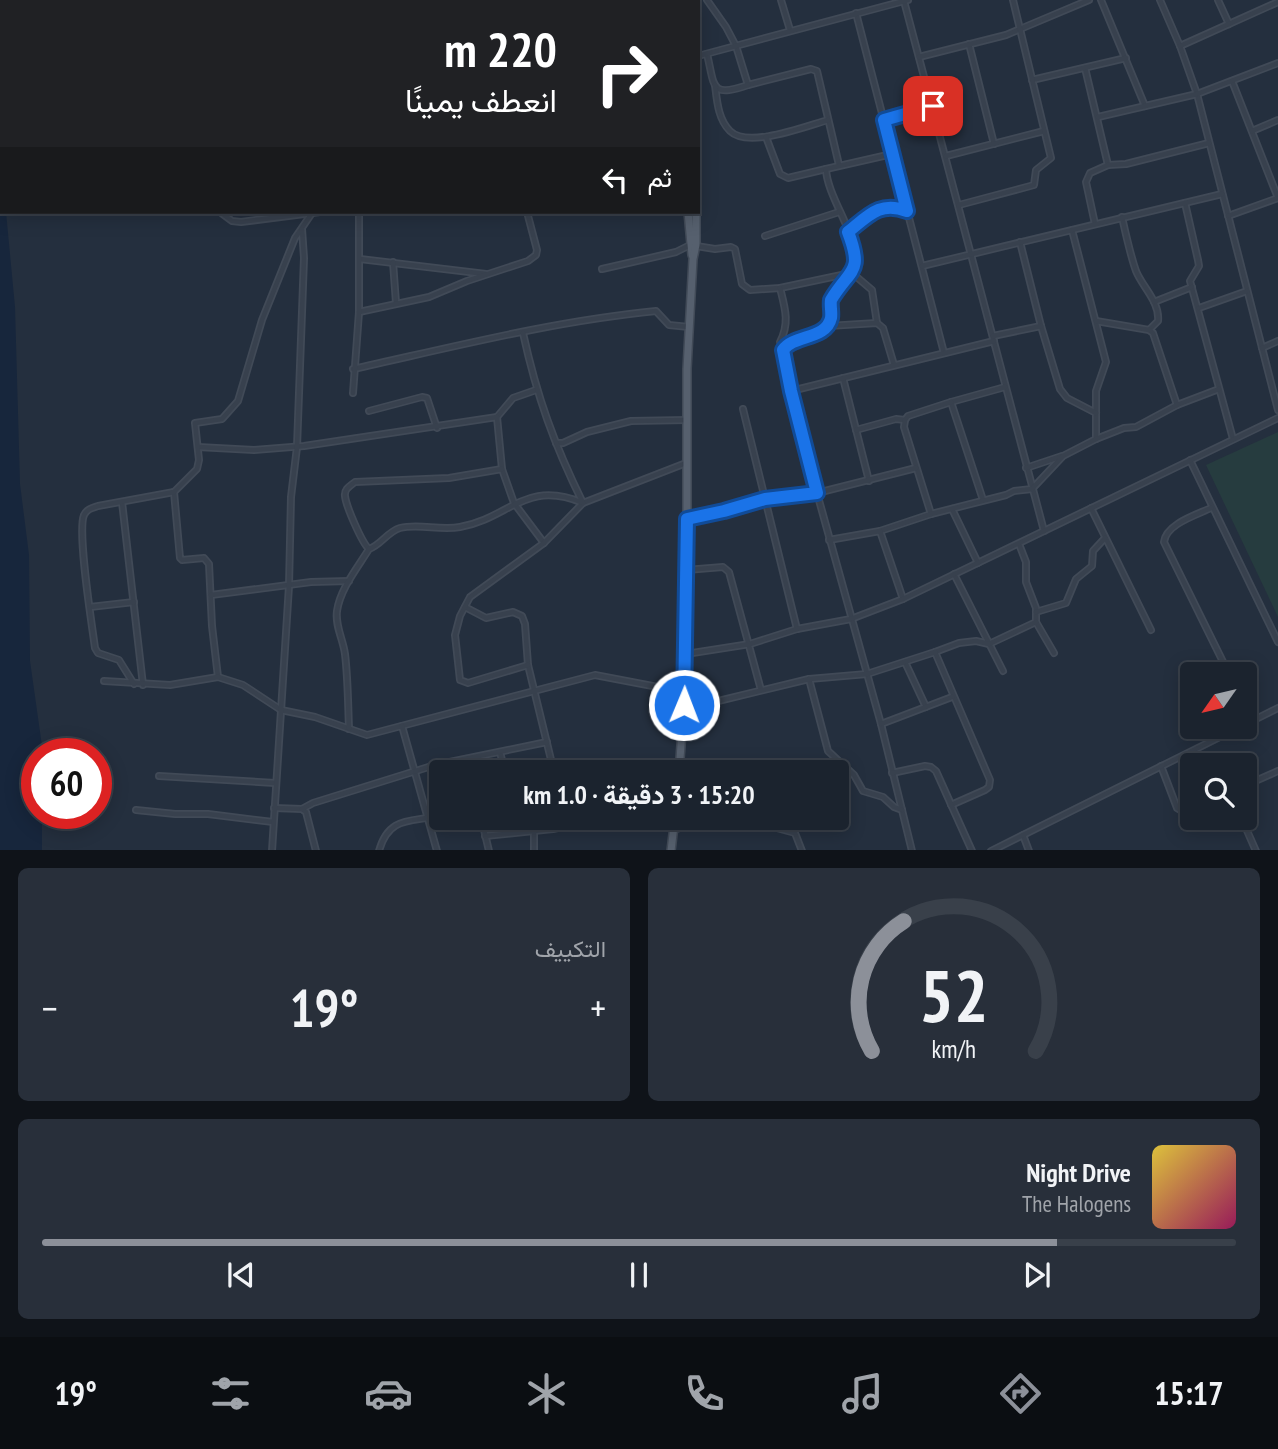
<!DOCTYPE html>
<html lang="ar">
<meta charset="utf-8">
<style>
body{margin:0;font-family:"PT Sans Narrow",Vazirmatn,sans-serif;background:#282f3a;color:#f1f3f6;direction:rtl;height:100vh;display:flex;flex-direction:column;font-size:26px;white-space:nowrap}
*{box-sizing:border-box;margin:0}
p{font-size:23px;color:#a0a4aa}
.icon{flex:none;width:38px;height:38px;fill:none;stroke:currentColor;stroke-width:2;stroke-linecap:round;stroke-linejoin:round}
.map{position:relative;height:850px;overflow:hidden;direction:ltr}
.sheet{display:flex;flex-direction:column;gap:18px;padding:18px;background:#0f1319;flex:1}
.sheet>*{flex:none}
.hud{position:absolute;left:0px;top:0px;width:700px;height:214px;box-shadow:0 4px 18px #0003,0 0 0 2px #39404a;direction:rtl;background:#202124;color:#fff;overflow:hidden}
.needle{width:46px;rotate:236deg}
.tools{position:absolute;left:1180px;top:662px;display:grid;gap:14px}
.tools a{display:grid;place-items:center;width:77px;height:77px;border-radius:7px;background:#1b232e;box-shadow:0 4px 18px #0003,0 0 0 2px #39404a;font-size:35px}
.speed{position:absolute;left:21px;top:738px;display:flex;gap:14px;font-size:35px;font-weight:700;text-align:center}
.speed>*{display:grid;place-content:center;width:91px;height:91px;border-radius:50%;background:#1b232e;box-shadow:0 4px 18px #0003,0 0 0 2px #39404a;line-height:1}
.speed .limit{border:10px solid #d22;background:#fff;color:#111}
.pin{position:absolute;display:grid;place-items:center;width:60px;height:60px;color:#fff;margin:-30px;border-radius:14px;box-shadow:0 4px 10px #0006}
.me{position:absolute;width:77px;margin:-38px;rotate:1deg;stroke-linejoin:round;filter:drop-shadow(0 0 5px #0008)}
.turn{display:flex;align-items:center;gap:24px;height:147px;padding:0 28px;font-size:32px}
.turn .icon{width:91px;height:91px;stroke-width:2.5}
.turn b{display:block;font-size:49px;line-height:60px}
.then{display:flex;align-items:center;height:66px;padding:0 28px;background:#0003;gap:14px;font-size:26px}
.big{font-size:52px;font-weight:700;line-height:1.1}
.sheet .tile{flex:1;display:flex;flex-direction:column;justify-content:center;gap:10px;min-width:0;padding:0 24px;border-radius:10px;background:#282f3a}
.sheet .dial{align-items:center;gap:0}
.dial svg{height:182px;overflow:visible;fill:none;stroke:#39404a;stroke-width:7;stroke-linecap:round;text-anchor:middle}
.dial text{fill:#f1f3f6;stroke:none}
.song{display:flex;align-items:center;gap:21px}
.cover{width:84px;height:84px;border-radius:10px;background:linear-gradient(135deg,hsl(50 70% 55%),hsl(330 70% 35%))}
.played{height:7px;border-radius:4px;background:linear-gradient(90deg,#8c9099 85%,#39404a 85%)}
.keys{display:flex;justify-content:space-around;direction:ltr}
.heat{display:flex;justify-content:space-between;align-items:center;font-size:38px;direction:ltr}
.sheet .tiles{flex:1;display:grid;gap:18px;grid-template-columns:1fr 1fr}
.tile:last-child{grid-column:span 2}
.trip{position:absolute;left:429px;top:760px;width:420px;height:70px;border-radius:7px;background:#1b232e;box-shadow:0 4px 18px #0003,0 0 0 2px #39404a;font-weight:700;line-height:70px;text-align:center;direction:rtl}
.tab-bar{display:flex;height:112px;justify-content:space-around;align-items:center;background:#0b0e12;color:#a0a4aa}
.tab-bar .icon{width:49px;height:49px}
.tab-bar .selected{color:#8c9099}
.tab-bar b{font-size:32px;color:#f1f3f6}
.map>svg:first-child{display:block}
.green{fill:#263c3f}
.water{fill:#17263c}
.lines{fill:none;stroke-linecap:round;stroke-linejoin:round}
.street-casing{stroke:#414a57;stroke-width:8}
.primary-casing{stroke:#414a57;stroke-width:10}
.street{stroke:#38414e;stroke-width:4.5}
.primary{stroke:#56606e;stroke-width:7}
.route-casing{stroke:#114b97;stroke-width:18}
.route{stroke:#1a73e8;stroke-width:12}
</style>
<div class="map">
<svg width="1278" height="851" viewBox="0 0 1278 851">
<rect width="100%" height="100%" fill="#242f3e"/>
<path class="green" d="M1278,432V617L1206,465Z"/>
<path class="water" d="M0,112L2,212H6L15,307L20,484L29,555L30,661L42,746V754H37V814H42V850H0Z"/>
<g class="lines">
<g class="street-casing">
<g id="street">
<path d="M472,0V2"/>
<path d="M580,0L581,2"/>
<path d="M707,0L726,27L736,46L748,85L811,69L817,71L839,165"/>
<path d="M781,0L790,30"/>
<path d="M1101,0L1145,106"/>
<path d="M1160,0L1180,46L1197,94L1278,410"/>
<path d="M1218,0L1229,24"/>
<path d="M904,1L1044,531"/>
<path d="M214,2V0"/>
<path d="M856,13L944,353"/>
<path d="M969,44L994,144"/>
<path d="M1180,46L1278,2"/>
<path d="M707,54C715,87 710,98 748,85"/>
<path d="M698,56L908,0"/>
<path d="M919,57L1006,35L1089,0"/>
<path d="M1085,68L1108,165"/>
<path d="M1032,80L1126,58"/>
<path d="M1232,81L1278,198"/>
<path d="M715,85C717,101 718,119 730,131C748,149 806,126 828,120"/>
<path d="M1098,117L1197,94L1278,63"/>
<path d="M884,120L932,106"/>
<path d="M1252,131L1278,120"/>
<path d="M766,137L780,174L788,178L826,169"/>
<path d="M892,154L826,169C827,199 864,242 854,270C851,281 837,290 831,300C830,306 832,312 831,318C827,335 801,339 787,344L783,355L817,493L881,724L912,851"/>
<path d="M946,156L1044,131"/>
<path d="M1185,203L1198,260L1199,266L1190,281L1233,439"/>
<path d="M959,205L1034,185L1036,170L1051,158L1013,0"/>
<path d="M220,212L232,221L241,222L320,212"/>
<path d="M1228,216L1278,198"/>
<path d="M1122,217C1126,235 1130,254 1136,271C1143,288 1160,302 1158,321L1149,330"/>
<path d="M1095,224L1086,182L1090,173L1108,165L1126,164L1209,143"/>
<path d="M1072,230L1106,362L1096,391V439"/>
<path d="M848,232C869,215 880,201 907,211"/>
<path d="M765,236L839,212"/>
<path d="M1020,242L1041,326L1060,389L1067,398L1096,413"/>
<path d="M360,259L486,274"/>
<path d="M393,262L396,303"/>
<path d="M922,266L1222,194"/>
<path d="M602,269L676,252L690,245L715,249L731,247L735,249L742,284L750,290L780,288L851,273"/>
<path d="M852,273L872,290L877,323"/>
<path d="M780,288C785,308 790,323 780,342L783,350"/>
<path d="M1154,302L1192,287"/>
<path d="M1199,308L1247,291"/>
<path d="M359,312L429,297L467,281L528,261L536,255L537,250L527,212"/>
<path d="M1096,321L1149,330L1153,333L1177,405"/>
<path d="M828,326L877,323L883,328L894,365"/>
<path d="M993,336L1041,326"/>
<path d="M1262,348L1278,341"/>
<path d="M353,369C453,347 554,321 656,311L669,325L689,327"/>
<path d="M843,378L869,481"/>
<path d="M791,391L994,341"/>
<path d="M353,393L359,312V212"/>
<path d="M743,409L797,629"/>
<path d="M369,411L422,397L427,398L437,428"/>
<path d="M497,417L513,398L536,390"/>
<path d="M856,430L896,419L905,420"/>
<path d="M556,443H563L587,432L631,421L687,420"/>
<path d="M198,447L254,450L304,446L497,417L502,469L514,503L544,543"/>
<path d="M1190,460L1278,642"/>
<path d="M1026,468L1062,456"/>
<path d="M174,492L180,558L182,560L204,558L209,564L212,626L218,677"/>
<path d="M983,500L951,402L1005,387"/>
<path d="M122,502L143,685"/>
<path d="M1091,508L1151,630"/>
<path d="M1211,508C1196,515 1166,524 1164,542L1229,674"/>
<path d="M952,509L978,563"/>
<path d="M931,514L904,427L905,420L908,416L951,402"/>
<path d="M687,519L724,511L765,499L817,493L916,468"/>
<path d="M880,531L931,514L1006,495L1014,491L1032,489L1063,456L1096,439L1124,428L1136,427L1177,405L1219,389"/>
<path d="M829,540L880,531L903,599"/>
<path d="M1019,544L1026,562V582L1036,608V622L1054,653"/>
<path d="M369,549C362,543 346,506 345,496C344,489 350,486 355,482L449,478L502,469"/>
<path d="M686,570L723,567L729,572L761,690"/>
<path d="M954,574L1003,671"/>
<path d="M211,595L311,582L349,581"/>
<path d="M90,607L134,602"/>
<path d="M465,607L486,618L513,612L522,616L525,624L528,665L554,772"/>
<path d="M1036,612L1066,603L1076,579L1092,566L1093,551L1105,538"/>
<path d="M935,652L959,643L976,641L989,644L1036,622"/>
<path d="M686,654L750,644L797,629L851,619L903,599L1278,418"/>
<path d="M905,662L926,707"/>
<path d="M528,665L468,683L460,680L455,635L460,616L470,597L544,543L583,503L686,463"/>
<path d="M809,679L828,751L854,775L863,791L883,797L894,807L902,810"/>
<path d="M104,681L170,685L218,677L243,685L281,710L315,717L367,735L595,675L684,692"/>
<path d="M134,684L119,660L98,653L95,648C92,625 77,532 84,515C87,509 92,508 98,506L174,492L197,469L199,460L195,423L222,419L238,401L262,320L295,238L312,213"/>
<path d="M684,705L710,703L809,679L867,674L935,652L990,780L989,787L985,790L951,805"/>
<path d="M1244,705L1252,721"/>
<path d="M881,724L952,697"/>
<path d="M1244,725L1278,708"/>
<path d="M402,726L437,851"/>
<path d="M349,729C348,704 348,679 345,654C343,639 335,626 337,611C340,589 358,567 369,549C381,545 387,532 400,528C419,523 440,531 460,527C510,518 525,479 583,503C554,444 537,397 523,333"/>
<path d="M500,752L505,772"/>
<path d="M1161,766L1177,808L1182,811L1192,808"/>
<path d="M892,773L925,766L931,767L936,771L972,851"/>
<path d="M159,776L275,783"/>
<path d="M1244,786L1278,771"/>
<path d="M274,808L302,809L306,812L316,851"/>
<path d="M302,809L313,803L435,765L547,742"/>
<path d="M136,810L175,814H208L273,822"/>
<path d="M481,817L489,851"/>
<path d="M516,817L519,832"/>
<path d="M567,817L570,826"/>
<path d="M768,817L773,827L795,833L802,851"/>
<path d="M1241,817L1256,851"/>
<path d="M674,830L703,820L705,817"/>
<path d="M1023,835L1029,851"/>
<path d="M485,836L553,829L607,817"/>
<path d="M272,851L289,586L291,497L297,447L304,258L302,229"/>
<path d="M379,851C389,814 414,823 441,815"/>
<path d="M534,851V831"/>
<path d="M991,851L1242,726"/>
</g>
</g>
<g class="primary-casing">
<g id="primary">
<path d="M636,0L637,2"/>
<path d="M643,0V2"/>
<path d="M688,212L692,255"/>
<path d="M679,772L684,705L687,615V369L693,259L696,245V212"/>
<path d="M671,851L675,817"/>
</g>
</g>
<use href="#street" class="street"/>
<use href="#primary" class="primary"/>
</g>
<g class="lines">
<g class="route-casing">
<path id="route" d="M684,705L687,519L724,511L765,499L817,493L791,391L783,350C794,334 826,340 831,318C832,312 830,306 831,300C850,268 864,274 848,232C869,215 880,201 907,211L884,120L933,106"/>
</g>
<use href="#route" class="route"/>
</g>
</svg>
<div class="tools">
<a><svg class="needle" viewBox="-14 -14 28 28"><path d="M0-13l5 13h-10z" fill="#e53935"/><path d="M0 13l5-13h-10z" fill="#a0a4aa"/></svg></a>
<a><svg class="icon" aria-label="search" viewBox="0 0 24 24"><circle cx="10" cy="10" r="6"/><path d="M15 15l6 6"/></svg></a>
</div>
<div class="speed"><div class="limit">60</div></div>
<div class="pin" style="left:933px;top:106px;background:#d93025"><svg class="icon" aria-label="arrive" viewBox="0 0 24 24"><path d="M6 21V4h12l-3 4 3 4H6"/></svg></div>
<svg class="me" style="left:684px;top:705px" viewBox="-20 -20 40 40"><circle r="17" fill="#1a73e8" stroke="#fff" stroke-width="3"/><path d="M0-11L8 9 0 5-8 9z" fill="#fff"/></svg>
<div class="trip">15:20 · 3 دقيقة · 1.0 km</div>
<div class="hud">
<div class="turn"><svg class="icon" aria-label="right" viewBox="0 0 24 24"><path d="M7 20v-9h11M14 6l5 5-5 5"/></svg><div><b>220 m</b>انعطف يمينًا</div></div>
<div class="then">ثم<svg class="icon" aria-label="left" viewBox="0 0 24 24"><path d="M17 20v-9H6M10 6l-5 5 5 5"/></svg></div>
</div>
</div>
<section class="sheet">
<div class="tiles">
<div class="tile dial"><svg viewBox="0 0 100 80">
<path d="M14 69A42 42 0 1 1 86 69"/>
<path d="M14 69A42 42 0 0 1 28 12" stroke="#8c9099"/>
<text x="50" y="56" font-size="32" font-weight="700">52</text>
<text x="50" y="72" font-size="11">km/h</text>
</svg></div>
<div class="tile"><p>التكييف</p>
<div class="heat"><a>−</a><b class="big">19°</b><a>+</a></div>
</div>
<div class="tile">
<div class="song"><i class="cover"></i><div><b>Night Drive</b><p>The Halogens</p></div></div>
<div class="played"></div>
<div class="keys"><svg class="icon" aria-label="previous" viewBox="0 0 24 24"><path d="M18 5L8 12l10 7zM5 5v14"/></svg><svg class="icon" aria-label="pause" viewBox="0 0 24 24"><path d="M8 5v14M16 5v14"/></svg><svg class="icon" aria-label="next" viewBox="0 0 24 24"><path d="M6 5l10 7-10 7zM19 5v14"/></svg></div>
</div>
</div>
</section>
<nav class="tab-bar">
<b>15:17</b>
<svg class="icon selected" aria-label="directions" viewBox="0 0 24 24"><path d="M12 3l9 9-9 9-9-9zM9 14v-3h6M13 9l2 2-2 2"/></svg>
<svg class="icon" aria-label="music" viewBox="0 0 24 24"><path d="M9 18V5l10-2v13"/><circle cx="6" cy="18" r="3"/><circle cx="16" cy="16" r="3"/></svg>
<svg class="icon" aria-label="phone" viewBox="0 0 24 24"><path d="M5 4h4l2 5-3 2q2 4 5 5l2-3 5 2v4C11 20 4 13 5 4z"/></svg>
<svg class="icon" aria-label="climate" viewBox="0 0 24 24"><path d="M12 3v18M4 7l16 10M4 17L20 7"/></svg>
<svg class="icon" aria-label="car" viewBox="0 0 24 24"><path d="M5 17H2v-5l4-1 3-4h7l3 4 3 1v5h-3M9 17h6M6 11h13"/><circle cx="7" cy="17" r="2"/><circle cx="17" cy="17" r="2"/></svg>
<svg class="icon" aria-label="filters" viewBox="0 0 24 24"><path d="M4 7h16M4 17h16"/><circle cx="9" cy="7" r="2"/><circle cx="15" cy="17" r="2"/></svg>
<b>19°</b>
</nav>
